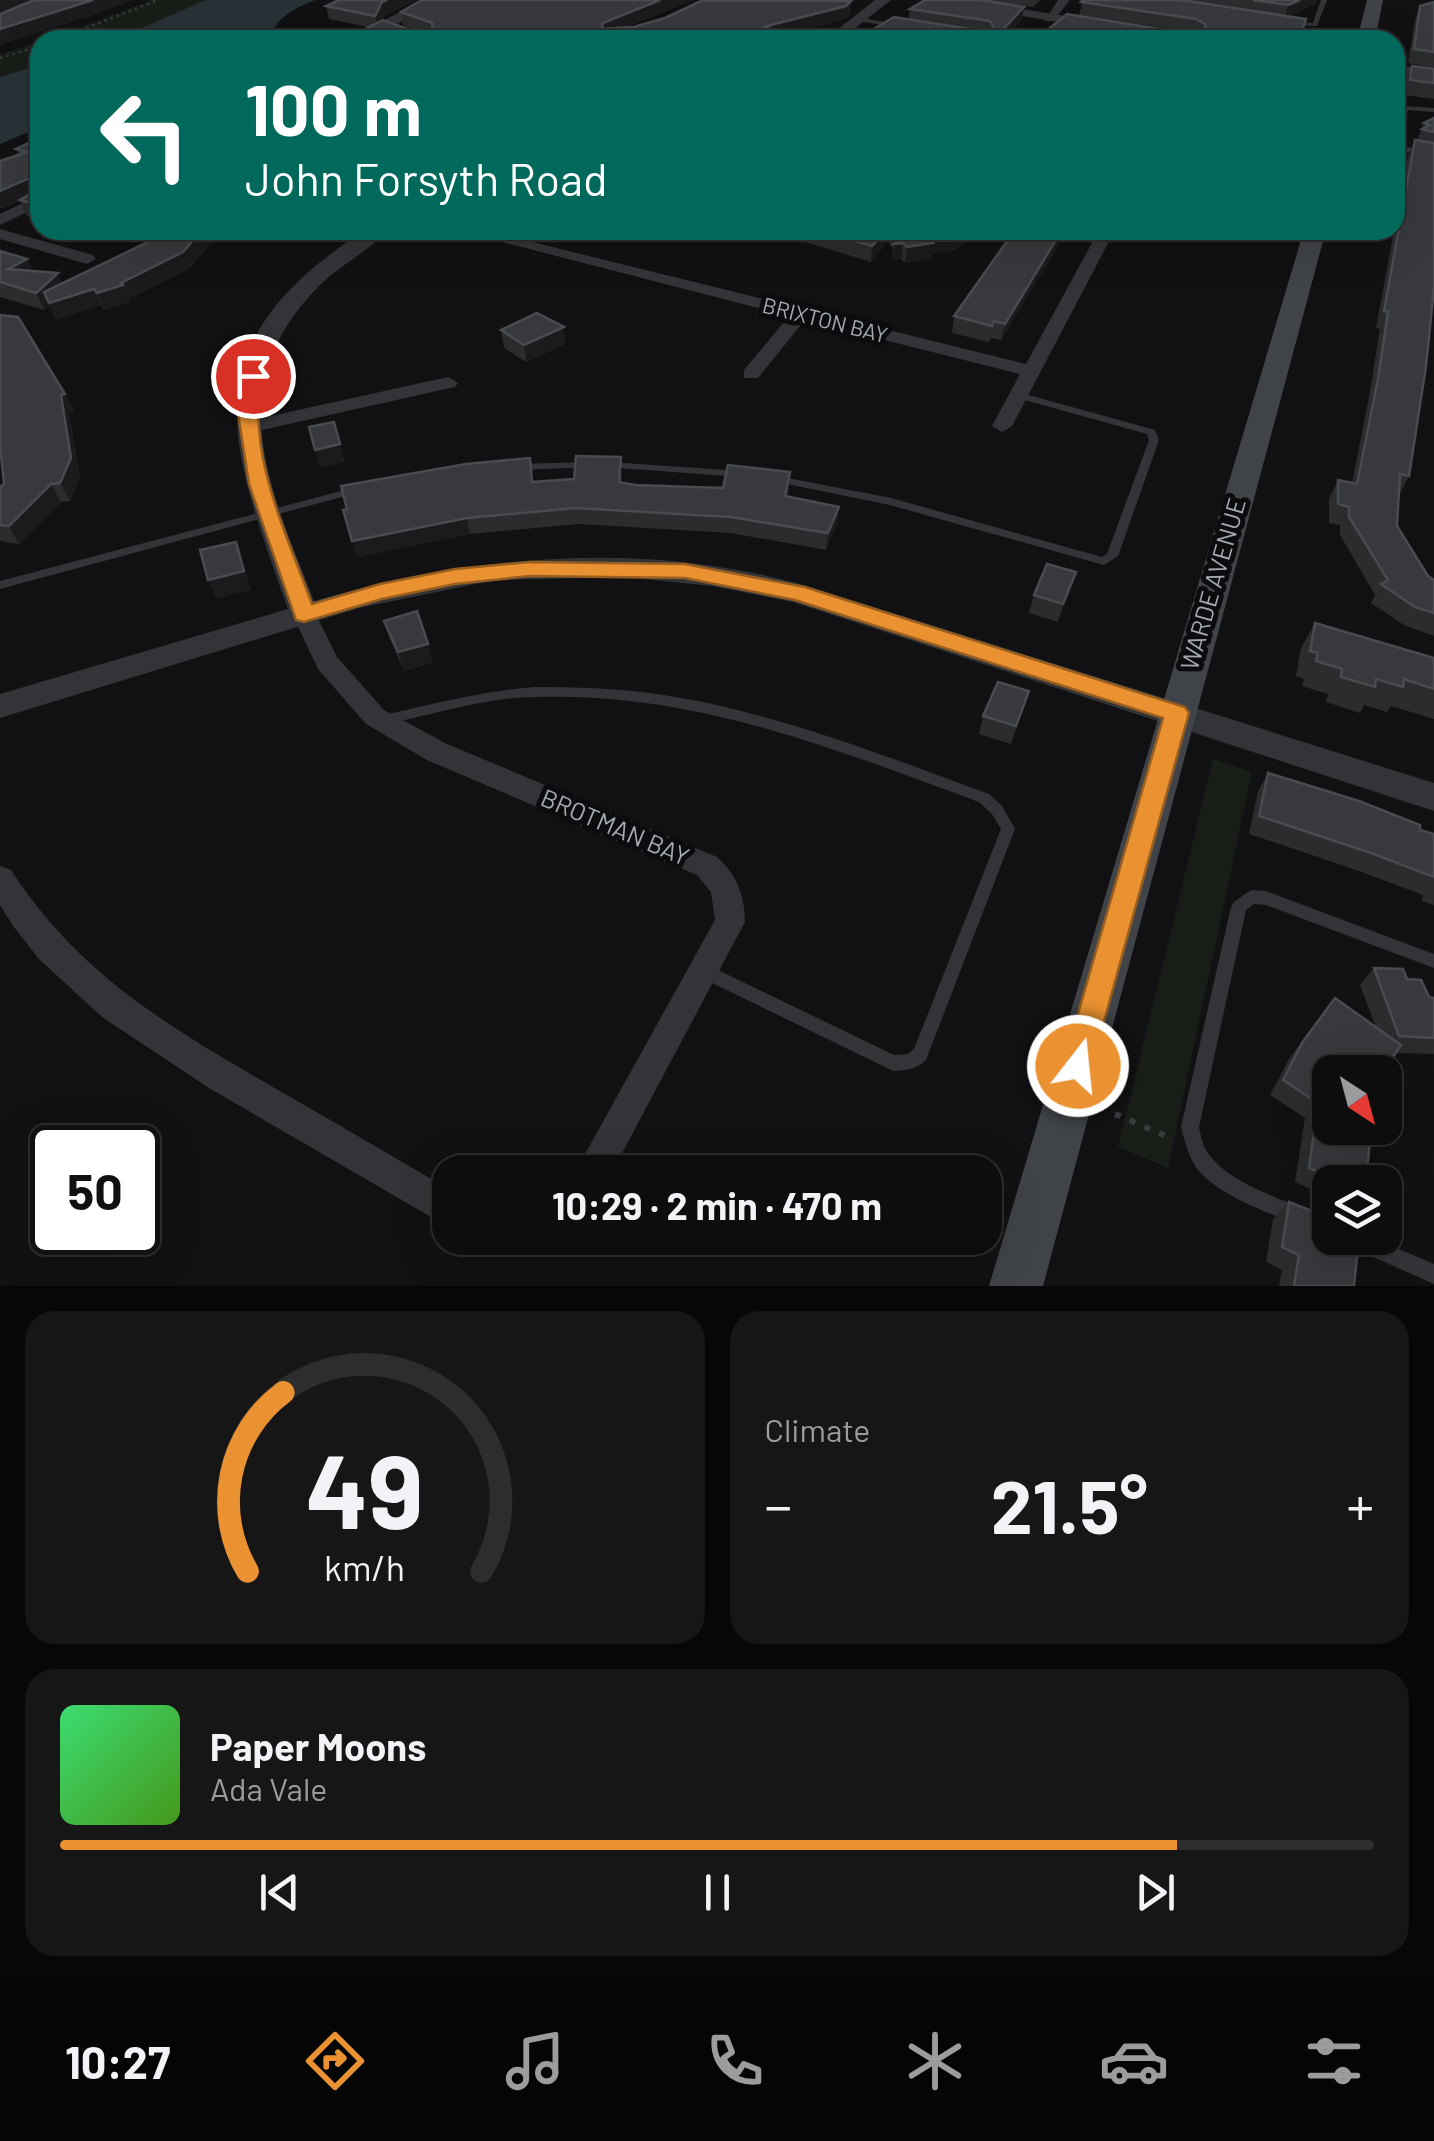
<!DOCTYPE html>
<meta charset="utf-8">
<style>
body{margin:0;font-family:Barlow,sans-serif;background:#161617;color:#f1f3f6;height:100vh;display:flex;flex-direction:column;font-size:38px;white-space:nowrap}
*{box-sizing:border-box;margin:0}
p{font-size:32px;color:#9a9c9e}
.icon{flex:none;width:55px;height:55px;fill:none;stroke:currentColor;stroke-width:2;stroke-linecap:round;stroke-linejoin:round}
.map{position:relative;height:1286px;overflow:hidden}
.drawer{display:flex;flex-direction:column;gap:25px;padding:25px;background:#070708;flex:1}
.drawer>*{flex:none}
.guide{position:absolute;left:30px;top:30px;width:1375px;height:210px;border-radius:30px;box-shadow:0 10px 40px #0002,0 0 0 2px #2d2d2e;background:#00695c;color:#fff;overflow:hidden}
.needle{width:65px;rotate:144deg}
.tools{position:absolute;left:1312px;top:1055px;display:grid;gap:20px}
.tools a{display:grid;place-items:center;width:90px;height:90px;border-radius:20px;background:#0d0d0e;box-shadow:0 10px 40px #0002,0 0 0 2px #2d2d2e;font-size:50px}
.speed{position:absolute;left:30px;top:1125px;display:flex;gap:20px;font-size:50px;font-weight:700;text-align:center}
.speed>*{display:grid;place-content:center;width:130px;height:130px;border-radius:50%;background:#0d0d0e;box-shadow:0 10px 40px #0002,0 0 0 2px #2d2d2e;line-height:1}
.speed .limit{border:5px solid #111;border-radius:15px;background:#fff;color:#111}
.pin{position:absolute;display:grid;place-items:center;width:85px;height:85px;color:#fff;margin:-42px;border:5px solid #fff;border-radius:50%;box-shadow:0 2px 10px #0007}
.me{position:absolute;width:110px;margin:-55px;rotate:16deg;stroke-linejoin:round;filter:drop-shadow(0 0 8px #0008)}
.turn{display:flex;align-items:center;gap:35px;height:210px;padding:0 50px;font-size:45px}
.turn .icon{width:130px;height:130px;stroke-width:2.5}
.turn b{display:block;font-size:70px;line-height:85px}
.big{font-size:75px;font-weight:700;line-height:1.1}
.drawer .widget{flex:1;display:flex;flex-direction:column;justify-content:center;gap:15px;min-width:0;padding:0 35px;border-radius:30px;background:#161617}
.drawer .dial{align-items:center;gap:0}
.dial svg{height:260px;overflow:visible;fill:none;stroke:#2d2d2e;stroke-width:7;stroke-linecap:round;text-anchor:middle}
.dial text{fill:#f1f3f6;stroke:none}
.song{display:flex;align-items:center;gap:30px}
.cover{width:120px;height:120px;border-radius:15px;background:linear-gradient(135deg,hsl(140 70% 55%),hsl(100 70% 35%))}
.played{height:10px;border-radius:5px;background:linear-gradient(90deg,#ea9131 85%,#2d2d2e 85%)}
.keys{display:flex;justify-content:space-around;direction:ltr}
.heat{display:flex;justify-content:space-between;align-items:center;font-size:55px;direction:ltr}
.drawer .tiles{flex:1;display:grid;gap:25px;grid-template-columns:1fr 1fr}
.widget:last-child{grid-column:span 2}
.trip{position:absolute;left:432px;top:1155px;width:570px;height:100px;border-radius:30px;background:#0d0d0e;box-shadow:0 10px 40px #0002,0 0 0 2px #2d2d2e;font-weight:700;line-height:100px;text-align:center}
.dock{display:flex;height:160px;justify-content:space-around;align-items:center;background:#050506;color:#9a9c9e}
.dock .icon{width:70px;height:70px}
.dock .current{color:#ea9131}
.dock b{font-size:45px;color:#f1f3f6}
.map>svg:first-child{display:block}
.green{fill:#181d18}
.water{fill:#283236}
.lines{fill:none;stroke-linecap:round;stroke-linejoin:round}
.path-far1{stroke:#383b3e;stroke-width:2.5;stroke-dasharray:2.5 4;stroke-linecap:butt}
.path{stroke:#383b3e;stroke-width:6;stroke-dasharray:6 10;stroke-linecap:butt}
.service{fill:#323437;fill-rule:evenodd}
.minor{fill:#323437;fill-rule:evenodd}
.tertiary{fill:#323437;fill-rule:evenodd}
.secondary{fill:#404347;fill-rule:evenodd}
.wall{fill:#2a2c2e}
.shaded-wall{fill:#1b1b1d}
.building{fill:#37393c;stroke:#484b4f;stroke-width:2.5}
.route{fill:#ea9131;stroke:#985e20;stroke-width:2.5}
.labels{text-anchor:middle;stroke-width:10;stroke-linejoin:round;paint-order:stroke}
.far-street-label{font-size:22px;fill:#a3aab3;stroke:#0c0c0e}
.street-label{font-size:25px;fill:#a3aab3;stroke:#0c0c0e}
</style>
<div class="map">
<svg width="1434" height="1286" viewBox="0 0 1434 1286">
<rect width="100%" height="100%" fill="#111113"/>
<g class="green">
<path d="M152,0H315C295,9 274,17 270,40H45Z"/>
<path d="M40,41V127L0,144V54Z"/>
<path d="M1213,759L1252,772L1168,1168L1118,1147Z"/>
</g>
<g class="water">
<path d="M206,0H315C295,8 274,18 270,40H114Z"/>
<path d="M40,65V127L0,144V77Z"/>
</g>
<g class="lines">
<g class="path-far1">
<path d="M56,40L158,0"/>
<path d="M0,58L40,46"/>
</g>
<path class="path" d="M1115,1114L1171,1138"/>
<g class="service">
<path d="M1321,0H1327L1317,26L1286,25L1288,22L1313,23Z"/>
<path d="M861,18L898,24L901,26L898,28L859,21Z"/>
<path d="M1405,106L1434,108V112L1408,110L1401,142L1407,147L1434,153V157L1402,151L1395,145V136L1402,108Z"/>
<path d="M1018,392L1155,430L1159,440L1118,556L1104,565L890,505L772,481L767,478L772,475L891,498L1102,557L1107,554L1149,440L1147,434L1014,397V393Z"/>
<path d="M588,462L593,465L592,467L518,470L513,467L518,464Z"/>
<path d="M608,462L743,471L748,474L743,477L604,467L603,465Z"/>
<path d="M360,486L364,487L365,489L364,491L0,589V581Z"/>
<path d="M534,687C575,687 616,688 657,694C772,711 880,754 989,794L1002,806L1015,829L926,1060C915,1070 908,1070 893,1071L700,977L698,972L700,967L706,965L712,967L894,1055L908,1054L914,1049L1001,829L992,814L979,802C832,748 695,692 535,697C484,698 434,714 384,725L379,724L377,720L379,716L384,715C434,704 483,691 534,687Z"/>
<path d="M1251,890L1266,891L1434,954V968L1266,905L1254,904L1246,910L1199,1127C1201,1137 1203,1148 1210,1156C1236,1188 1293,1203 1330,1218V1236C1292,1221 1225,1202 1198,1170C1189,1158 1185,1142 1181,1127L1231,907L1234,902Z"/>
<path d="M1344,1238H1373L1434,1264V1284L1346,1245Z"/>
</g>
<g class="minor">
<path d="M425,0H440L394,26L433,40H414L381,28L386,19Z"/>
<path d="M1058,0H1070L1053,21H1045Z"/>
<path d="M40,195V206L0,225V214Z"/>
<path d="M0,229L93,255L96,259L87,264L0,239Z"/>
<path d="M456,230H484L1026,364L1099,230H1115L1012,426L1002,432L992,426L1020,374L805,320L758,378H744V370L789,316Z"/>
<path d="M448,377L458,383L455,387L248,433L238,427L248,421Z"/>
<path d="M304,605L313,608L337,657L384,710L447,744L717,857C737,875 745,896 745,922L612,1172H575L715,920L711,892L697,875L427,760L366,724L318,669L292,614Z"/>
<path d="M0,866L11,870C82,980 181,1034 292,1098C345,1128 397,1159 450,1190V1228L209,1088L102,1017L39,959L13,926L0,905Z"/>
</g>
<g class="tertiary">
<path d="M875,0H891L840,40H824Z"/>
<path d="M927,0H962L1099,21L1106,25L1099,29Z"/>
<path d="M1395,65L1434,71V81L1395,75Z"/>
<path d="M365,230H388C368,252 338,266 317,288C219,389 271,489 314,601C475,555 643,539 807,586L1434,783V811L793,602L712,586L625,577L495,580L359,608L0,718V694L288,609C228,440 188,344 365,230Z"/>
</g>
<g class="secondary">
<path d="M1367,0H1383L1375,40H1357Z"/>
<path d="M1304,230H1326L1043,1286H989Z"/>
</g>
</g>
<g class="wall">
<path d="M339,0H416L384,16L382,20L410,30H415L403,25L401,12L422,0H693L626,27L851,1L850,15L845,19L782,36V40H348L347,38L368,27L329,19L326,6Z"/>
<path d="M925,0H1040L1033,7L995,2L1022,20L1003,40L908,20L910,9Z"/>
<path d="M1083,0H1317L1315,4L1288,16L1299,40H1035L1178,30L1079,15Z"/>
<path d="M1434,2V68L1408,63L1415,20L1420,6Z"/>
<path d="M1412,66L1434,69V99L1404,95L1406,80Z"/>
<path d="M1434,118V288L1409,476L1399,495L1397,526L1428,576L1434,580V636L1404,625L1371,603L1375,595L1340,535V525L1329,523V499L1338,480L1352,483L1369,397L1380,329L1376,328L1408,156L1415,140H1417L1424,123Z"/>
<path d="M40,138V220L27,216L20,201L0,208V161L18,155L16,149Z"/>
<path d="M139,230H221L189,269L128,299L130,302L104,310L101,305L56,320L50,305L44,310L0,297V251L33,271L62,283L145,243Z"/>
<path d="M766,230H975L955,250L932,254L931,259L905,263L901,259L892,260L893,249L888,241L871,262Z"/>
<path d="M1068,230L1001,340L991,338L989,342L952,333L954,316Z"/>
<path d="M501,330L565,344L526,362L504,348Z"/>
<path d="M65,394L74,411L69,413L80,476L70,501L61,502L19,544L0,541V487L4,484Z"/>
<path d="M622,473L621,482L635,485L723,488H789L787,497L839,507L837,523L826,550L731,533L578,524L470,534L357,557L343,510L533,482Z"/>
<path d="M1076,572L1058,622L1029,613L1034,595Z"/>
<path d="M384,621L428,644L432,663L404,671L390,639Z"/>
<path d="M1315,623L1434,658V719L1391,706L1387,712L1364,705L1360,713L1326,702L1328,694L1302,686L1304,679L1296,676L1301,648Z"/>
<path d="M1029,691L1011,744L979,734L983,716Z"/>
<path d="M1268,773L1434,834V905L1422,901L1423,895L1359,871L1249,834L1258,791Z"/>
<path d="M1374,968L1407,979L1429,997L1434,998V1054L1396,1053L1330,1072L1353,1133L1366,1182H1330V1198L1295,1182L1305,1118L1270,1095L1289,1059L1335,998L1376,1027L1360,985Z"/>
<path d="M1289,1202L1354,1286H1279L1282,1270L1266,1262L1273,1219Z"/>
</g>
<g class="shaded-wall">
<path d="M0,0H42L0,15Z"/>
<path d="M93,0H132L100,13L0,45V29Z"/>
<path d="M387,0H416L384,16L378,30L375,16L382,2Z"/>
<path d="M660,0H693L604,37L603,40V23Z"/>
<path d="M1300,0H1317L1315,4L1284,18L1288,5Z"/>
<path d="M851,1L850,15L845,19L782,36V40H759L763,27Z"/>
<path d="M1024,7L1022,20L1003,40H993Z"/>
<path d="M34,176L40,192L2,209L0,205V191Z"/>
<path d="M202,230H221L189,269L128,299L130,302L104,310L97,293L121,283Z"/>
<path d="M886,230H890L888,241L871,262L872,246Z"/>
<path d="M962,230H975L955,250L932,254L931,259L905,263L907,247L929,239Z"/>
<path d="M1062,230H1068L1001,340L1005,324Z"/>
<path d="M903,243L901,259L892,260L894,244Z"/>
<path d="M27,259L35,275L8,269Z"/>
<path d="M58,273L65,290L94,289L101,305L56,320L50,305L44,310L36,293Z"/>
<path d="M564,327L565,344L526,362L524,345Z"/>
<path d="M65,394L74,411L69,413L80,476L70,501L60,483L61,395Z"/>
<path d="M340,444L345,462L320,468L315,450Z"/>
<path d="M51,484L61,502L19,544L9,526Z"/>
<path d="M839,507L837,523L826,550L828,533Z"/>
<path d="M467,518L470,534L357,557L352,541Z"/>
<path d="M236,542L251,590L216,599L208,580Z"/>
<path d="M1076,572L1070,591L1058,622L1063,604Z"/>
<path d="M428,644L432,663L404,671L398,652Z"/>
</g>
<g class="building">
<path d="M34,0H93L0,29V14Z"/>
<path d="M339,0H387L382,2L375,16L326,6Z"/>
<path d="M422,0H660L603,23L602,29L634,27L665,18L703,0L851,1L846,6L763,27L782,32L759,40H359L347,38L383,20L410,30L433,29L432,23L401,12Z"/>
<path d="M925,0H982L1024,7L993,40H856L894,17L976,30L995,29L990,21L910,9Z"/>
<path d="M1083,0H1181L1306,19L1299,40H1160L1149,38L1152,40H1035L1067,14L1166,30L1206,29L1205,24L1196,19L1081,2Z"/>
<path d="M1253,0H1300L1288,5Z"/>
<path d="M1434,2V52L1414,49L1420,6Z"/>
<path d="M1412,66L1434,69V83L1410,80Z"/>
<path d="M1434,118V132L1422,129L1430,125L1424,123Z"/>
<path d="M40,138V206L20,200L37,190L34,176L0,191V161L27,152L16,149Z"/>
<path d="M1415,140L1434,143V288L1426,366L1409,476L1400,474L1397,526L1428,576L1434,580V613L1415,607L1381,584L1388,580L1349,517V507L1338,504V480L1357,484L1378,379L1388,312L1384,311Z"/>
<path d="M140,230H202L183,252L121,283L123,285L97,293L94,289L49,303L44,292L146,243Z"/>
<path d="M819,230H886L872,246Z"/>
<path d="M892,230H962L957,234L929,239L933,243L907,247L903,243L894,244L900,239Z"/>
<path d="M1015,230H1062L1005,324L994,321L992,326L954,316Z"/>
<path d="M0,251L27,259L8,269L58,273L36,293L0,282Z"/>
<path d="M537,313L564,327L524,345L501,330Z"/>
<path d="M0,315L18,317L65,394L61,395L71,458L60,483L51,484L9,526L0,525V487L4,484L0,444Z"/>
<path d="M334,422L340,444L315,450L309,427Z"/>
<path d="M576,456L621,457L619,482L635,485L723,488L728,465L790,472L785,496L839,507L828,533L731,517L576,508L467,518L352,541L343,510L347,509L341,486L466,464L530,458L532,482L574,479Z"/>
<path d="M236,542L244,571L208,580L200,550Z"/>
<path d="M1047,564L1076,572L1063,604L1034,595Z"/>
<path d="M417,611L428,644L398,652L384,621Z"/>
<path d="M1315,623L1434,658V689L1404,679L1403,687L1376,679L1375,687L1341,677L1342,669L1316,661L1318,653L1310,651Z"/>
<path d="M998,682L1029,691L1016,726L983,716Z"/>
<path d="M1268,773L1359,801L1420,825V830L1434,834V877L1371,853L1259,816Z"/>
<path d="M1374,968L1403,969L1407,979L1421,980L1429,997L1434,998V1038L1399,1036Z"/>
<path d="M1335,998L1401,1045L1383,1072H1330V1128H1356L1353,1133L1370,1140L1366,1182H1341L1309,1168L1318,1103L1283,1080L1302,1043Z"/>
<path d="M1289,1202L1330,1218V1238H1359L1354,1286H1294L1299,1255L1282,1247Z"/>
</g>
<path class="route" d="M253,371L262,376C246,453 286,532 312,604L380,584L455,569L530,562L685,564L805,587L1185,707L1189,713L1089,1076L1078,1081L1067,1076L1063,1066L1163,718L795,600L685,578L530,576L455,584L382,599L304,622L296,620L249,484L237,407L244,376Z"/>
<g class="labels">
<g class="far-street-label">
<text transform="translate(825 320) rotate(14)" y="8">BRIXTON BAY</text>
</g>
<g class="street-label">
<text transform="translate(1213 584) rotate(-74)" y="9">WARDE AVENUE</text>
<text transform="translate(615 827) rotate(23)" y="9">BROTMAN BAY</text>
</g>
</g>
</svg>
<div class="tools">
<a><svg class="needle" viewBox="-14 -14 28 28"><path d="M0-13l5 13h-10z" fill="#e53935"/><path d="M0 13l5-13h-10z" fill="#9a9c9e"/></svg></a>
<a><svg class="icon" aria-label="layers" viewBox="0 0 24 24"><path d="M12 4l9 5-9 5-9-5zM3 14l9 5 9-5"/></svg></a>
</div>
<div class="speed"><div class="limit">50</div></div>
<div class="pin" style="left:253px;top:376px;background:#d93025"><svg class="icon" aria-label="arrive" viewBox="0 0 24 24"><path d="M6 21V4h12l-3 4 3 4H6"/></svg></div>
<svg class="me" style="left:1078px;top:1066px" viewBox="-20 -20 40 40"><circle r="17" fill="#ea9131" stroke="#fff" stroke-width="3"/><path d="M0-11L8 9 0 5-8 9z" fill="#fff"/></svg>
<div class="trip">10:29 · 2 min · 470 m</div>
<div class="guide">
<div class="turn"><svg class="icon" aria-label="left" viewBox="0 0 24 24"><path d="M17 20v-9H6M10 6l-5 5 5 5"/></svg><div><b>100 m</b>John Forsyth Road</div></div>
</div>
</div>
<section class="drawer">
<div class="tiles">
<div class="widget dial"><svg viewBox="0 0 100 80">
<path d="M14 69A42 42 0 1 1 86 69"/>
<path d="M14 69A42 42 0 0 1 25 14" stroke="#ea9131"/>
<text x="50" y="56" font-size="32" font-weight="700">49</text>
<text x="50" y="72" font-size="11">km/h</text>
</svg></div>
<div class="widget"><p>Climate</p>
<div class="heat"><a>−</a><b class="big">21.5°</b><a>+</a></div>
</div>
<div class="widget">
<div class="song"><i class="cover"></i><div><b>Paper Moons</b><p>Ada Vale</p></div></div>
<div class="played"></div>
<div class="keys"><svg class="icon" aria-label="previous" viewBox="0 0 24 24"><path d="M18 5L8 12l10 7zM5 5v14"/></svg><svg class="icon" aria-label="pause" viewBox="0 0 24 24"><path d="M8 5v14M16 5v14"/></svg><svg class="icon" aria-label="next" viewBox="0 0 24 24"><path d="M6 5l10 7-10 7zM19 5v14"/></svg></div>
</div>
</div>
</section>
<nav class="dock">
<b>10:27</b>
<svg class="icon current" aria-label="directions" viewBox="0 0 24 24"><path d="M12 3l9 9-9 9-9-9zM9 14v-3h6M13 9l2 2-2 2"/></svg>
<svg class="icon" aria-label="music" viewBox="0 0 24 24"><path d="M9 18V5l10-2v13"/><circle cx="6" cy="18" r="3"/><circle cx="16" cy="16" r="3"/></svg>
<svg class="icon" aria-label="phone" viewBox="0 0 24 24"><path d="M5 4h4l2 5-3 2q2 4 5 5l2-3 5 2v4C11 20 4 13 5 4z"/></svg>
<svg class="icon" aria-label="climate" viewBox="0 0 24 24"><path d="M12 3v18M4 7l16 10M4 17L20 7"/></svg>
<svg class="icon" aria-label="car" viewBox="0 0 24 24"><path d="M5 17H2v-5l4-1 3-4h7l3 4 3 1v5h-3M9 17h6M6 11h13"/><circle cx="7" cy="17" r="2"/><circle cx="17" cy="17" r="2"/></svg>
<svg class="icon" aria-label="filters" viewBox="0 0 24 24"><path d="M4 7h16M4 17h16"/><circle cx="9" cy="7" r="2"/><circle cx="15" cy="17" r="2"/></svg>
</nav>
